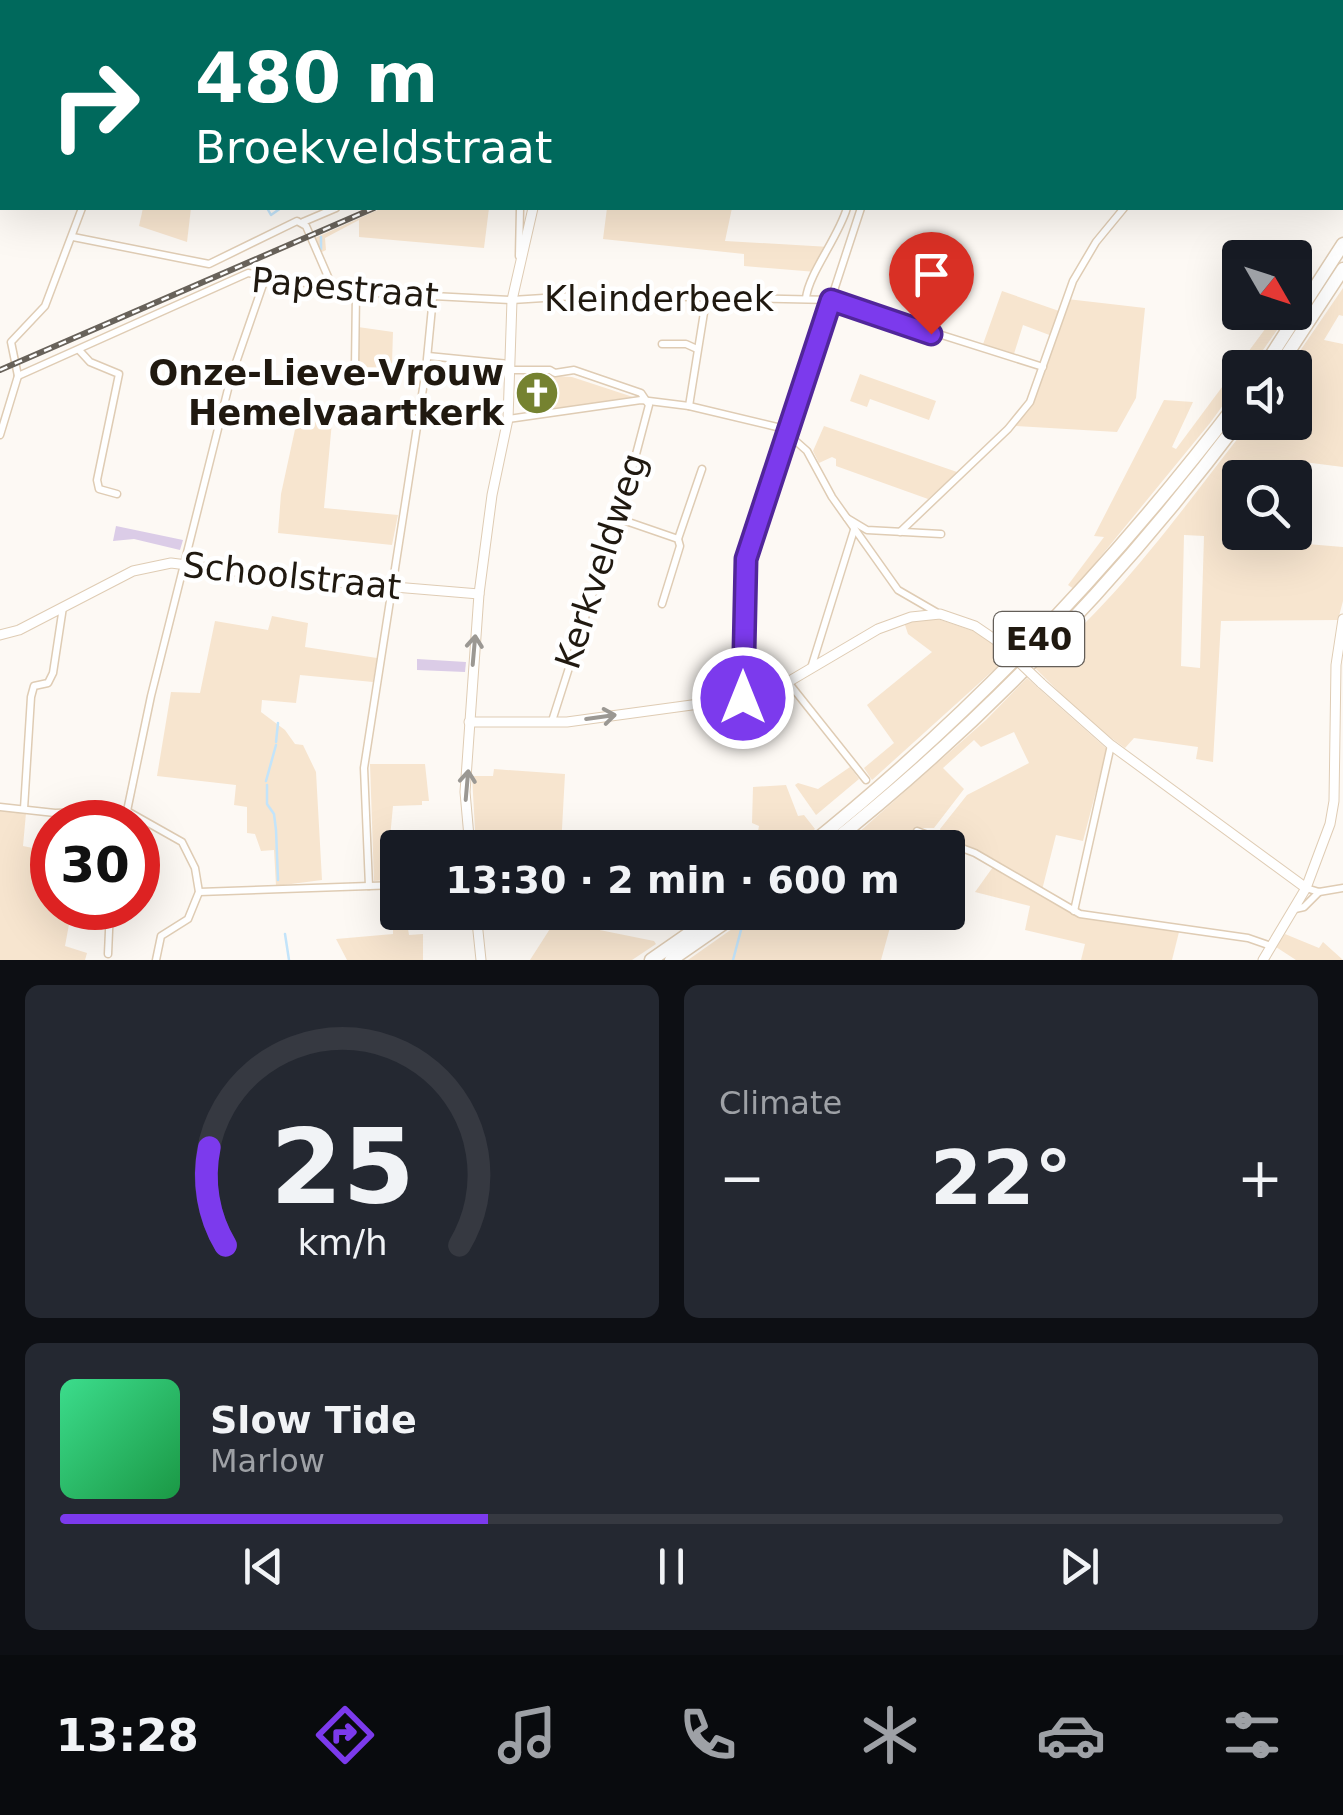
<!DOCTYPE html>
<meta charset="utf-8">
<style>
body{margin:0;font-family:"DejaVu Sans",sans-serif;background:#242831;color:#f1f3f6;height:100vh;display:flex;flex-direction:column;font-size:38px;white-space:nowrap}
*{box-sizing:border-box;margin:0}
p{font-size:32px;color:#9ea1a6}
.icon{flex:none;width:55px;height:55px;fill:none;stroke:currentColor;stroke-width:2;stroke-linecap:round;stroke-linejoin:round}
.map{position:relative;height:960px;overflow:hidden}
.side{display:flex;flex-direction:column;gap:25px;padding:25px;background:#0d0f14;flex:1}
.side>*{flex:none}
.guide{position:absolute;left:0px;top:0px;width:1345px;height:210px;box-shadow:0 10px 40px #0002;background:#00695c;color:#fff;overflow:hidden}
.needle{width:65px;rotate:129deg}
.buttons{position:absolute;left:1222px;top:240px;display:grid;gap:20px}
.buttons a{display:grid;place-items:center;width:90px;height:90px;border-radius:10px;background:#171b24;box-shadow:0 10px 40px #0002;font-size:50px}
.speed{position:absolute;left:30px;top:800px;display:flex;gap:20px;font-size:50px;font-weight:700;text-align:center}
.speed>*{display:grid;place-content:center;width:130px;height:130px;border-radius:50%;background:#171b24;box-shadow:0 10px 40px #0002;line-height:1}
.speed .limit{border:15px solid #d22;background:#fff;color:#111}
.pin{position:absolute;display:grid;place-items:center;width:85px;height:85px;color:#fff;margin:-102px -42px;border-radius:50% 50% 50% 0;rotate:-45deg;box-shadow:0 0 10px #0007}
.pin .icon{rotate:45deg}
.me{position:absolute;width:110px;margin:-55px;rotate:0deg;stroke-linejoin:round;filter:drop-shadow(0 0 8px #0008)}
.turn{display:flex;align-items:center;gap:35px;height:210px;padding:0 30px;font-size:45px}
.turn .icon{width:130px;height:130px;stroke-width:2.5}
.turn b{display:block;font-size:70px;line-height:85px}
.big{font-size:75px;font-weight:800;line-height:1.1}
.side .widget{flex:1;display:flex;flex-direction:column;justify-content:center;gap:15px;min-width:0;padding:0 35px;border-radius:15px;background:#242831}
.side .dial{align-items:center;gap:0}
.dial svg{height:260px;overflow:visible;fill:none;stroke:#363941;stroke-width:7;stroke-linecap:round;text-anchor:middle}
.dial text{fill:#f1f3f6;stroke:none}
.song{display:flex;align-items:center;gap:30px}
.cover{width:120px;height:120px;border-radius:15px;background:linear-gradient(135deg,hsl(150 70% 55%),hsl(140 70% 35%))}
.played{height:10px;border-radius:5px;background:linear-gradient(90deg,#7c3aed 35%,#363941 35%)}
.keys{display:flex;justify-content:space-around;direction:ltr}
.heat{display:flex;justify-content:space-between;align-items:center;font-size:55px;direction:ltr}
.side .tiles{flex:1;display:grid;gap:25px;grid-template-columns:1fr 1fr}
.widget:last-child{grid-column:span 2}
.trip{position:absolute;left:380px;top:830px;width:585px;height:100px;border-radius:10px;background:#171b24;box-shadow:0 10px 40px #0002;font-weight:800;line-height:100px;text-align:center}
.dock{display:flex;height:160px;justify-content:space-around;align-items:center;background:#090b0e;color:#9ea1a6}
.dock .icon{width:70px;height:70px}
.dock .current{color:#7c3aed}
.dock b{font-size:45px;color:#f1f3f6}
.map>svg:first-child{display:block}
.green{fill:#f7e5cf;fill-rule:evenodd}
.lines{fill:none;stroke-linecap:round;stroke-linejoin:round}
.stream{stroke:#c3e4fa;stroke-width:2.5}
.building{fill:#dbcce7}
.street-casing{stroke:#dfccb4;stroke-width:9}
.secondary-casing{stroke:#dfccb4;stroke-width:11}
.highway-casing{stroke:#dfccb4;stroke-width:15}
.street{stroke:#fff;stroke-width:6}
.secondary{stroke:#fff;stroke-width:9}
.highway{stroke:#fff;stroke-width:12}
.rail-casing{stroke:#68625a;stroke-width:6}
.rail{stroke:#fff;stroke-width:2.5;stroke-dasharray:8;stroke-linecap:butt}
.secondary-bridge-casing{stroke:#dfccb4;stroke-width:11;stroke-linecap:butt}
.secondary-bridge{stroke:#fff;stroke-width:9}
.oneway{stroke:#9b9893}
.route-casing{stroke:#51269a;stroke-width:25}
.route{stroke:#7c3aed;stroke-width:18}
.labels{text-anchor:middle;stroke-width:9;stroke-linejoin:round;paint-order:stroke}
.shield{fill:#fff;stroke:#635e58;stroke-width:2.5}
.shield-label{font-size:32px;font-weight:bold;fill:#201910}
.street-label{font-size:35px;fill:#201910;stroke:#fff}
.poi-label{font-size:35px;font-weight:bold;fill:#201910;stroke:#fff;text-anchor:end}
</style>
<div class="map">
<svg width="1343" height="960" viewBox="0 0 1343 960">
<rect width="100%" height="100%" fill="#fdf9f4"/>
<g class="green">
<path d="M143,208H191L187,242L139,226Z"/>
<path d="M382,208H489L484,248L359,237V220L325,238L326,250L320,253L315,238Z"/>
<path d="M607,208H732L725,241L830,247L816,272L744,266V254L603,239Z"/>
<path d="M1343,288V316L1339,315L1324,340L1343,344V467L1296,461L1293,477L1240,478V532L1284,533L1283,542L1343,547V601L1338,620L1221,621L1213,762L1196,759L1198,747L1134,738L1125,748L1088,721L1035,668C1119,601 1184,506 1250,423L1295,422V368L1289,367ZM1184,535L1204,536L1200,668L1181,666Z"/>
<path d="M1002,291L1059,311L1052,336L1023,325L1013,357L982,347Z"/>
<path d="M1067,299L1145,308L1136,398L1117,432L1015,426L1037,393Z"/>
<path d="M1277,313H1289L1251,367L1240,368V382L1210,423L1074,589L1068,585L1104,537L1094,536L1164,400L1193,402L1172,447L1176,449Z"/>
<path d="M358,327L393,332L392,363L377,368L359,367Z"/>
<path d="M860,374L936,401L929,420L870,399L867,407L850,401Z"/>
<path d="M554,376L572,377L633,397L539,411Z"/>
<path d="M299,411H333L324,508L398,515L392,545L278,533L281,494Z"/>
<path d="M824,426L957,472L928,499L836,466V459L832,457L819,463L813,451Z"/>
<path d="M272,616L308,623L305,647L377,658L373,682L300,675L296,703L262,700L261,712L285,730L295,744L303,745L316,772L322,880L276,886L274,850L261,851L255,834L247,833V807L234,805L236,785L157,776L171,692L200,693L215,621L268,630Z"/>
<path d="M938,619L982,634L1008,657L872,780L864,768L894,743L867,705L932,652L908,634L904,622Z"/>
<path d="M1027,678L1107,749L1083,841L1056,835L1042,890L971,847L942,837L940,829L967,795L1029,763L1014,732L981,747L974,740L943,768L964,789L934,828H916L911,847L841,848L986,720Z"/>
<path d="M370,764H425L429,801H422V805L393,806L388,859H397V879L374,881Z"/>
<path d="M850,767L859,779L816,815L795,785L798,783L818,789Z"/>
<path d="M494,769L565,774L561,847H476L472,776H493Z"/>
<path d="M786,785L798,816L804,815L815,829L791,847H755L759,826L752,823L753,787Z"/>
<path d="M0,810L26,813L23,846L52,852V908H72L65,946L87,953L85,960H0Z"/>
<path d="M993,867L1077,917L1179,932L1172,960H1081L1085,944L1025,930L1030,906L975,892Z"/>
<path d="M756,912H894V913L881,960H688Z"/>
<path d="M393,917H406L409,935L423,934V960H347L336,939L393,934Z"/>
<path d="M555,921L654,941L656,944L632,960H530Z"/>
<path d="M1285,934L1319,948L1323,942L1343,960H1296L1276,947Z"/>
</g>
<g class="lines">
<g class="stream">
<path d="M295,2V0"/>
<path d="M267,208L271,215L281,208"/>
<path d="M321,237V249"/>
<path d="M276,742L278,723"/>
<path d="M266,781L276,745"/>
<path d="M267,785V804L274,814L276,830L278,880"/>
<path d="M285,934L289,960"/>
<path d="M733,960L741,930"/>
</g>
</g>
<g class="building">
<path d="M537,377L552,379L539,406L529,409L530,400L527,399Z"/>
<path d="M116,526L183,540L180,550L134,539L113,541Z"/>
<path d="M417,659L466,662L465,672L417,670Z"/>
</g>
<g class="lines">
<g class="street-casing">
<g id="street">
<path d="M144,2L145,0"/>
<path d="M925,2L926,0"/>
<path d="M0,65H2"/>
<path d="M1342,124H1343"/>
<path d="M303,222L336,208"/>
<path d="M73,237L209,264L297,221L306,226L332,286"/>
<path d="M519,256L520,208"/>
<path d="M806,298C809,273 838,238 847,208"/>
<path d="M662,344H686L697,349"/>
<path d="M79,350L90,362L119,374L97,480L99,489L117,494"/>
<path d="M428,356L509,364"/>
<path d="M355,369L356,292"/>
<path d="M510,370H550L555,373L574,370L641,393L649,405L630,477L552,721"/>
<path d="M18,376L248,273L356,292L512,300L591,295L831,300L1043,367"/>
<path d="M18,376L11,342L45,306L82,208"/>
<path d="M689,406L706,300"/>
<path d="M508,419L641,400L689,406L781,428L807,451L832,497L898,590L936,612"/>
<path d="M0,435L18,376"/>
<path d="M617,518L678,539L680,546L662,604"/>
<path d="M847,518L867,530L941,534"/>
<path d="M900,532L1008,429L1030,402L1073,281L1096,242L1124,208"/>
<path d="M678,539L702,469"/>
<path d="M811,668L854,530"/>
<path d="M788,682L866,780"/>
<path d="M743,698L746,559L861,208"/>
<path d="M0,807L55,813L127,811L182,842L195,868L199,892L188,919L161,936L156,960"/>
<path d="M24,809L31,697L34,686L48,683L53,673L63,607"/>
<path d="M127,811L151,696L231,377L266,276"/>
<path d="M917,831L975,853L1080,914L1248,938L1271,946"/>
<path d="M369,886L364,768L426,369L433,297"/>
<path d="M1306,888L1319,892L1343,888"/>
<path d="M199,892L398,885"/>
<path d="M1295,909L1304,907L1319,892"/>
<path d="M1074,911L1111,745"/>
<path d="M108,954L110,908"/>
</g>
</g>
<g class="secondary-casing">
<g id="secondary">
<path d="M502,0V2"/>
<path d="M0,635L19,630L133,571L171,563L298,579L479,594"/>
<path d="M1041,683L1111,745L1306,888"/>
<path d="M469,722H567L743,698L788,682L878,629L911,617L940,614L975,626L997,641"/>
<path d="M470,848L465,792L479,594L492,495L508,419L512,300L533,208"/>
<path d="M476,912L481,960"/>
<path d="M1263,960L1306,888L1330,824L1334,801L1336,665L1343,619"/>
</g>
</g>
<g class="highway-casing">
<g id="highway">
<path d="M1263,368L1343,244"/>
<path d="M1278,368L1343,269"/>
<path d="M806,848C971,716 1112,567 1240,399"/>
<path d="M825,848C982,724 1120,579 1240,420"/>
<path d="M651,960L720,912"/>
<path d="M671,960L740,912"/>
</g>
</g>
<use href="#street" class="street"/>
<use href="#secondary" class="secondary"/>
<use href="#highway" class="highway"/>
<g class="rail-casing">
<g id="rail">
<path d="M832,2L838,0"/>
<path d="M0,370L374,208"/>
</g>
</g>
<use href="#rail" class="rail"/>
<g class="secondary-bridge-casing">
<path id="secondary-bridge" d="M997,641L1041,683"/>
</g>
<use href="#secondary-bridge" class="secondary-bridge"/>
</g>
<defs><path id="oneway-shaft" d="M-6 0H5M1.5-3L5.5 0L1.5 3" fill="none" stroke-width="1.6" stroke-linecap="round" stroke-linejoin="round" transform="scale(2.5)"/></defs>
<g class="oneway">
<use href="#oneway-shaft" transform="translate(474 650) rotate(-85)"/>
<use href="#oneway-shaft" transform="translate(601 717) rotate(-8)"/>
<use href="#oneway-shaft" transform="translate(467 785) rotate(-85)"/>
</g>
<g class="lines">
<g class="route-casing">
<path id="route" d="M743,698L746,559L831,300L931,334"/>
</g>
<use href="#route" class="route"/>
</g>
<defs>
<g id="church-disc" transform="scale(2.25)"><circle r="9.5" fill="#758230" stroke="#fff"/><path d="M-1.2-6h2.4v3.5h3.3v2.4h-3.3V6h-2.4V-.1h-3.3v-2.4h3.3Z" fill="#fff"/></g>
</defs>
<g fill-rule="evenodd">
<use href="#church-disc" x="537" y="393"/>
</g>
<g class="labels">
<rect class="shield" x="994" y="612" width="90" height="54" rx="8"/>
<g class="shield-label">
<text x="1039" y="650">E40</text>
</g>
<g class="street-label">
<text transform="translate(345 288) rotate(5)" y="12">Papestraat</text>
<text x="659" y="311">Kleinderbeek</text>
<text transform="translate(601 561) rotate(-72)" y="12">Kerkveldweg</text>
<text transform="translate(292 576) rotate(6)" y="12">Schoolstraat</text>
</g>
<g class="poi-label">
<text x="504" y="385">Onze-Lieve-Vrouw<tspan x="504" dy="40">Hemelvaartkerk</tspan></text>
</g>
</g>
</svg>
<div class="buttons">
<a><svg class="needle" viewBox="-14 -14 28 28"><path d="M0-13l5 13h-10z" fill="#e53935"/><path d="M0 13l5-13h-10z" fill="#9ea1a6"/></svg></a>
<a><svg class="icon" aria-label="sound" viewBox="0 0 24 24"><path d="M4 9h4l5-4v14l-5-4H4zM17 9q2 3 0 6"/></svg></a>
<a><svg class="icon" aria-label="search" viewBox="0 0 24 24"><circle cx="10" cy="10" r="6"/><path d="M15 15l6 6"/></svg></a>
</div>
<div class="speed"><div class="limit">30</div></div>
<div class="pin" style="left:931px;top:334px;background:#d93025"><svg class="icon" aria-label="arrive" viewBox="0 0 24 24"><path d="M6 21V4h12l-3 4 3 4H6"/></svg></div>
<svg class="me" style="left:743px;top:698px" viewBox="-20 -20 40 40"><circle r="17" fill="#7c3aed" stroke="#fff" stroke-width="3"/><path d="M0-11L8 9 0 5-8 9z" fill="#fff"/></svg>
<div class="trip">13:30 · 2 min · 600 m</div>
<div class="guide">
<div class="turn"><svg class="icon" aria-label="right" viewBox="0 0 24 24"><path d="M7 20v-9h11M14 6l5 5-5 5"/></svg><div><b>480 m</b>Broekveldstraat</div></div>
</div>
</div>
<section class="side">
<div class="tiles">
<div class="widget dial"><svg viewBox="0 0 100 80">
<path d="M14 69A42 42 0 1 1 86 69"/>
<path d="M14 69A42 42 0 0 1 9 39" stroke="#7c3aed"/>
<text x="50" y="56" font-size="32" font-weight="700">25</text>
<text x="50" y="72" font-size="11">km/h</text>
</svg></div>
<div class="widget"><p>Climate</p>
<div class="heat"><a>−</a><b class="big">22°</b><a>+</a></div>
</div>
<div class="widget">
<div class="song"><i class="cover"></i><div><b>Slow Tide</b><p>Marlow</p></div></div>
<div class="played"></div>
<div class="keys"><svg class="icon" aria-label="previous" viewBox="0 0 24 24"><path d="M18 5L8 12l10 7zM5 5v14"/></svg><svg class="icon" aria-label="pause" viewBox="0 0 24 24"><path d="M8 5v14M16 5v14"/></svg><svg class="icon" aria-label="next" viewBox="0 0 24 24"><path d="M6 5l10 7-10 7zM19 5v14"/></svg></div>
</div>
</div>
</section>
<nav class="dock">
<b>13:28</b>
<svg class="icon current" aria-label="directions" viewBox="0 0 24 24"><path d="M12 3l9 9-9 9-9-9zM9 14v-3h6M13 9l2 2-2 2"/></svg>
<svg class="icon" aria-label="music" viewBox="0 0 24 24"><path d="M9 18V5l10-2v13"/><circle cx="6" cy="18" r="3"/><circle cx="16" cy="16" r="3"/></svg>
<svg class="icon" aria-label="phone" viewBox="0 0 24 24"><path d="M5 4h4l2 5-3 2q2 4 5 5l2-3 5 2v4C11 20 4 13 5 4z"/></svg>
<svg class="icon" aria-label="climate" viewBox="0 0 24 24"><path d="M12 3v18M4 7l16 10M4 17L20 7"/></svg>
<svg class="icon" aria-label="car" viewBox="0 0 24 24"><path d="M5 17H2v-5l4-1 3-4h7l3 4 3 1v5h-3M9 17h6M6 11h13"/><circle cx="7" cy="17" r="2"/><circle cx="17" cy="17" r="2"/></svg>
<svg class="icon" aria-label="filters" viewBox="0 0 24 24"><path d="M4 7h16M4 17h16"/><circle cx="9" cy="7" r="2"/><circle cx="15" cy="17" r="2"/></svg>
</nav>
